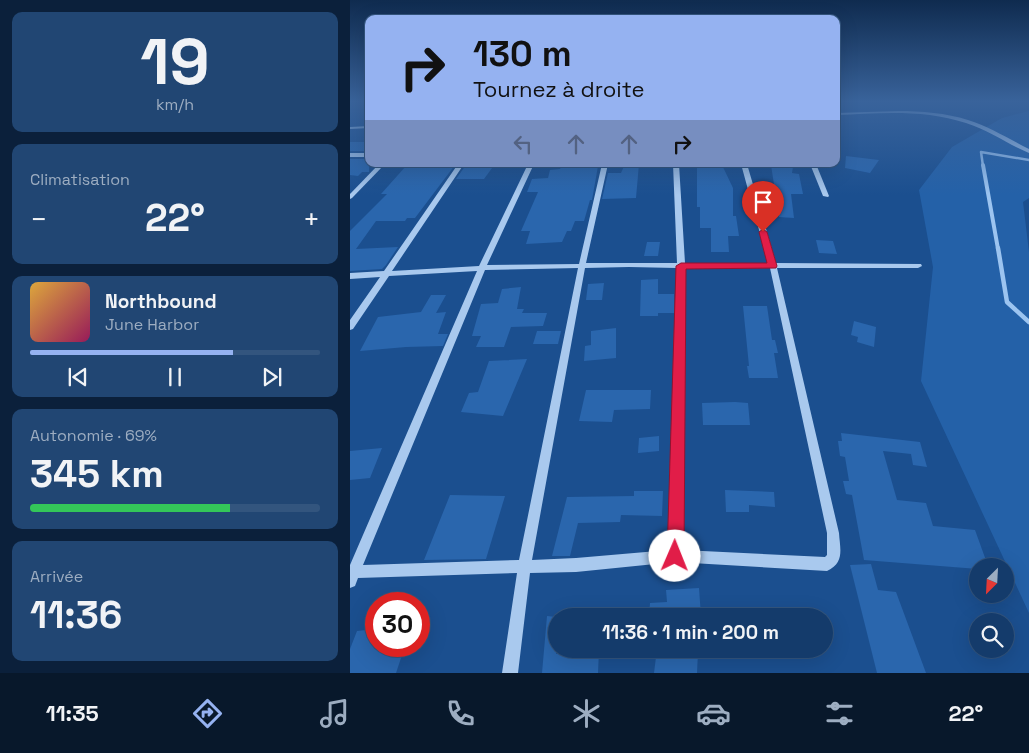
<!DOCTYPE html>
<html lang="fr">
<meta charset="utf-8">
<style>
body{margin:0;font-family:"Space Grotesk",sans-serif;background:#214673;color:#f1f3f6;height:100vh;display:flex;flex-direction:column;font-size:19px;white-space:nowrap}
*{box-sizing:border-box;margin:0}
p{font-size:16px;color:#9dadc1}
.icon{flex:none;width:28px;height:28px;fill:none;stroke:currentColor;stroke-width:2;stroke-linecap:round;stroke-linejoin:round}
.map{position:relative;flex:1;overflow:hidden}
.sheet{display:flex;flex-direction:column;gap:12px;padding:12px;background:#0b203b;width:350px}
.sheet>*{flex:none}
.hud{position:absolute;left:15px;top:15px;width:475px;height:152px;border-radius:10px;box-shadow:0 5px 20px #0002,0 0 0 1px #33557e;background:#95b2f1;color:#111;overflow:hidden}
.needle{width:32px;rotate:204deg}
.fabs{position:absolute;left:619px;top:558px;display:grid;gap:10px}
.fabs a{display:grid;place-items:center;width:45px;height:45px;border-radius:50%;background:#143b6b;box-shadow:0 5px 20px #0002,0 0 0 1px #33557e;font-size:25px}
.speed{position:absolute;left:15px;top:592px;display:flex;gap:10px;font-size:25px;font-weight:700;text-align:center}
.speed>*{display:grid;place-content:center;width:65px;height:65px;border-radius:50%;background:#143b6b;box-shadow:0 5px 20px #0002,0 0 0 1px #33557e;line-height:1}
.speed .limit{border:8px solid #d22;background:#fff;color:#111}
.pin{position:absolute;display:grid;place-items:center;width:42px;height:42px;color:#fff;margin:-51px -21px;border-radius:50% 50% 50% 0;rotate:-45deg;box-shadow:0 0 5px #0007}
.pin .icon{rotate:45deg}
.me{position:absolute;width:55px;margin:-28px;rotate:1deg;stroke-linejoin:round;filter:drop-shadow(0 0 4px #0008)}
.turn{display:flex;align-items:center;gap:18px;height:105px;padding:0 25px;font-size:22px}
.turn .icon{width:65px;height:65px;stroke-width:2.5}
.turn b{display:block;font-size:35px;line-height:42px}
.lanes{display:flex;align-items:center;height:48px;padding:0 25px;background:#0003;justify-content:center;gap:25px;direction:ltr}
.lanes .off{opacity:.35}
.big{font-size:38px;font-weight:700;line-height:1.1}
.sheet .widget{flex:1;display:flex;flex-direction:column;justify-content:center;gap:8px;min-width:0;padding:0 18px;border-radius:10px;background:#214673}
.sheet .dial{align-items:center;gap:0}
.dial b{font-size:65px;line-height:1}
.song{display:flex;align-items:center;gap:15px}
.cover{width:60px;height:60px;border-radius:8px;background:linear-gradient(135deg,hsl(40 70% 55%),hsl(330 70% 35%))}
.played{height:5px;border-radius:2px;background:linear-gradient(90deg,#95b2f1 70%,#33557e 70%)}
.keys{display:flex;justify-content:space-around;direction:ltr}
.heat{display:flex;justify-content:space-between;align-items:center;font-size:28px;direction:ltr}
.charge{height:8px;border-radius:4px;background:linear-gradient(90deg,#34c759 69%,#33557e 0)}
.trip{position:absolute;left:198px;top:608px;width:285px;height:50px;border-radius:25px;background:#143b6b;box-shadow:0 5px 20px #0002,0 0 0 1px #33557e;font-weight:700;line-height:50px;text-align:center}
.dock{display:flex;height:80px;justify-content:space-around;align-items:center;background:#08182b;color:#9dadc1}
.dock .icon{width:35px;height:35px}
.dock .active{color:#95b2f1}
.dock b{font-size:22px;color:#f1f3f6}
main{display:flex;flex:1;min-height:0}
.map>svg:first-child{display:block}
.green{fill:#2461a8}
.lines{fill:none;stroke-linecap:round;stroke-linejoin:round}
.stream-far2{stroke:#9cc4f0;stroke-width:2.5}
.stream-far1{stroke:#9cc4f0;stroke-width:4}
.stream{stroke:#9cc4f0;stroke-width:4.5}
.building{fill:#2a66ad}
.minor{fill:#a9c9ee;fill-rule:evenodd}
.route{fill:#e11d48;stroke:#92132f}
</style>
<main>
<section class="sheet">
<div class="widget dial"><b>19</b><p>km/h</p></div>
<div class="widget"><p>Climatisation</p>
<div class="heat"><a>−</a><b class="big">22°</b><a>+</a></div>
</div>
<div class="widget">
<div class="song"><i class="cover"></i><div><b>Northbound</b><p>June Harbor</p></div></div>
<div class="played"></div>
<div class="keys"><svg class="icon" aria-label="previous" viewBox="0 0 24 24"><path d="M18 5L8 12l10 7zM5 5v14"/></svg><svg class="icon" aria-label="pause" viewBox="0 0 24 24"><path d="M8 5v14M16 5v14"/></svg><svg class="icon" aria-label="next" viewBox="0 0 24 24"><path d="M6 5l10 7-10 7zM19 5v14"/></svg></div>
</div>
<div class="widget"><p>Autonomie · 69%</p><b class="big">345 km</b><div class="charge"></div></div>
<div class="widget"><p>Arrivée</p><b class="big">11:36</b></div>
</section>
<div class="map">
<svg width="679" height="673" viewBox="0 0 679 673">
<rect width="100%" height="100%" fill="#1b4f8f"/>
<path class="green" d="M679,111V198L673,202L679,252V613L571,381L583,267L569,190L602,147L652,118Z"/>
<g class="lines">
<path class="stream-far2" d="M633,166L631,152L679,160"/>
<path class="stream-far1" d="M633,165L648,249"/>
<path class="stream" d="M648,248L657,302L679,322"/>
</g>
<g class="building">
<rect x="0" y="142" width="19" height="9"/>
<path d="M496,156L529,160L520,173L495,168Z"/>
<path d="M0,159H19V172H12L8,176L0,175Z"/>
<path d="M145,164L134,179H106L116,165Z"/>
<path d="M275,164H289L286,198L252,199L258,173H271Z"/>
<path d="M347,164H359L360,166L372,165L383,188V216H386L389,236H378L379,252H361V228H350V207H347Z"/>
<path d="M105,165L65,218H57L55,221H26L6,249L48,247L36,265L32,269L0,271V231L37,194H31L56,166Z"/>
<path d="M421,165L443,167L442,173L449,174L453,194H441L444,218L429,217Z"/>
<path d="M248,166L242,200H240L234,221H225L221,231H217L212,242L176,244L180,231H171L188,192H177L182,179L198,178L200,170L210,169L211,167Z"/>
<path d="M466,240L483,241L487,254L469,253Z"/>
<path d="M297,242H310L308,256H294Z"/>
<path d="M308,279V294H324V313H308V316H290L291,280Z"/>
<path d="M254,283L252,300H236L238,284Z"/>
<path d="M171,287L167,309H174L172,313H197L193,326L161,327L154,347H126L131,336H122L131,304L148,303L152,289Z"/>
<path d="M81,295H96L86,313L96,312L88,334H98L93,346L56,347L10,351L28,317L71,312Z"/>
<path d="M393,306H417L422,340H425L428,353H424L428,378H399L397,366H399Z"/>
<path d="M504,321L526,327L524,347L507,342L508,337L501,335Z"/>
<path d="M266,328V358L234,361L235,346L241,345V331Z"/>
<path d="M187,331H211L208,344H183Z"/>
<path d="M177,359L153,416L111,412L119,393L128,392L139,361Z"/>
<path d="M236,390H301L300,409L264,410L262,422L229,421Z"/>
<path d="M385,402L398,403L400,425H353L352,403Z"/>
<path d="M491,433L570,442L577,467L563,465L561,454L533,451L547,500L576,503L583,526L625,530L638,566H628V569L514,560L502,495L496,494L493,481H499L495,457L490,456L488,441H492Z"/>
<path d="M309,436V451L288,453L289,438Z"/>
<path d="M32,448L20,478L0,480V451Z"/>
<path d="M375,490L424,492L425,507L399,505V512H376Z"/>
<path d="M284,491H313L312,516L271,515L270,522L228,523L220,556H202L217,497L284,496Z"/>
<path d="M100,495L155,496L136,559L74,560Z"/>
<path d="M521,564L528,590L546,592L576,673H527L500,565Z"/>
<path d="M349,588L351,616H299L300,603L317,602L316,590Z"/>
<path d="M197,616L206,617V654L249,650L248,673H192Z"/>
<path d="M26,629V646H55L46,673H0V649L7,631Z"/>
<path d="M307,649L348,652L347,673H304Z"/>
</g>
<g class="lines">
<g class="minor">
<path d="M548,111C572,111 596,113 618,120C640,127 659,139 679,149V153C657,144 639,130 616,123C575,109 529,113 486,115V113Z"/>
<path d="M19,126V128L0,129V127Z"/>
<rect x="0" y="153" width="19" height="4"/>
<path d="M29,164H35L2,198L0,199V194Z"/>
<path d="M108,164H114L42,271L129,266L178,164H184L137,265L229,264L252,164H258L236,263H327L323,164H329L335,263H418L391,164H397L426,263L571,264L572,266L568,268H427L489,533C490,549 495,563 477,571L325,562L226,572L180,573L168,673H152L167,573L8,578L5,586L0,588V565L127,271L39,276L3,329L0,330V320L30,277L0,279V273L34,271ZM279,267L327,268L319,550L226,558L182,560L235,268ZM228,268L169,560L13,565L135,270ZM335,268H420L477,533V555L475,557L332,550Z"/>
<path d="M460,164H466L479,196L478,197L473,196Z"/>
</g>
</g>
<linearGradient id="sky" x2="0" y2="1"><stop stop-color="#0f2b4f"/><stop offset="0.52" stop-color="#39639b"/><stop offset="1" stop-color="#39639b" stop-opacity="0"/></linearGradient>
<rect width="679" height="195" fill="url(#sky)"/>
<path class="route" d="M413,229L417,232L427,266L426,268L336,269L334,556L331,562L325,565L319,562L317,556L326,266L331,263H417L409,232Z"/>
</svg>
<div class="fabs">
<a><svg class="needle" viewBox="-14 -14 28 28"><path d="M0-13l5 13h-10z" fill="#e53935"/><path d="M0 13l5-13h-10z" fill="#9dadc1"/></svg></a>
<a><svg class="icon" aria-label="search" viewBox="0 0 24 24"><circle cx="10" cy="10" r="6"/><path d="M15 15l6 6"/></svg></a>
</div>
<div class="speed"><div class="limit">30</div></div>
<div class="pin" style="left:413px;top:232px;background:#d93025"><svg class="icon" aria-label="arrive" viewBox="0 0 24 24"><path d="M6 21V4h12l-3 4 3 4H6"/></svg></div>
<svg class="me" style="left:325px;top:556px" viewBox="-20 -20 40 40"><circle r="19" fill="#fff"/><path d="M0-13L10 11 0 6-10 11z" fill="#e11d48"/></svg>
<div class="trip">11:36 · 1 min · 200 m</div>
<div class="hud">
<div class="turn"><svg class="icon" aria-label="right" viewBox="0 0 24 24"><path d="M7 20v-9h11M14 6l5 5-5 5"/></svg><div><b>130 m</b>Tournez à droite</div></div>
<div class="lanes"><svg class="icon off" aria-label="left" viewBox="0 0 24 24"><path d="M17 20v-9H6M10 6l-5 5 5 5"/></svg><svg class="icon off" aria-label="ahead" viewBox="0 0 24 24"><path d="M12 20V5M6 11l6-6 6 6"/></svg><svg class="icon off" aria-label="ahead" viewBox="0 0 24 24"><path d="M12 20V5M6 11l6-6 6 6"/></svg><svg class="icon" aria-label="right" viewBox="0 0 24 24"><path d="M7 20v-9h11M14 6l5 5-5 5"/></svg></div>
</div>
</div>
</main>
<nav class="dock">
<b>11:35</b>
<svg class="icon active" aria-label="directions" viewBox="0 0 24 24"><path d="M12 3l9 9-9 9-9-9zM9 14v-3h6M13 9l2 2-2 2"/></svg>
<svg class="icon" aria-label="music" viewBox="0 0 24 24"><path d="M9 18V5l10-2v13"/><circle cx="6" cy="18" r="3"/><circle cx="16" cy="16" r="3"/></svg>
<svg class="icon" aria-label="phone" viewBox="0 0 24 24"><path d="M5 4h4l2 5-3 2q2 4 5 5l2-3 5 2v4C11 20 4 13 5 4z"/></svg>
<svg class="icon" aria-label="climate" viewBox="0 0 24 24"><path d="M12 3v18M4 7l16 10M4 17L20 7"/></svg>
<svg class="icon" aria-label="car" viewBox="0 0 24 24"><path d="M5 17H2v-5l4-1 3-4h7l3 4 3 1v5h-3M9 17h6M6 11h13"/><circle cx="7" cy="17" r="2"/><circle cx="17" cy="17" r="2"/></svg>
<svg class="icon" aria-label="filters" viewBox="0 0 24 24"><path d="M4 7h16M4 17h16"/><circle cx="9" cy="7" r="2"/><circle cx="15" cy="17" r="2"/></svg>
<b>22°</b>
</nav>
